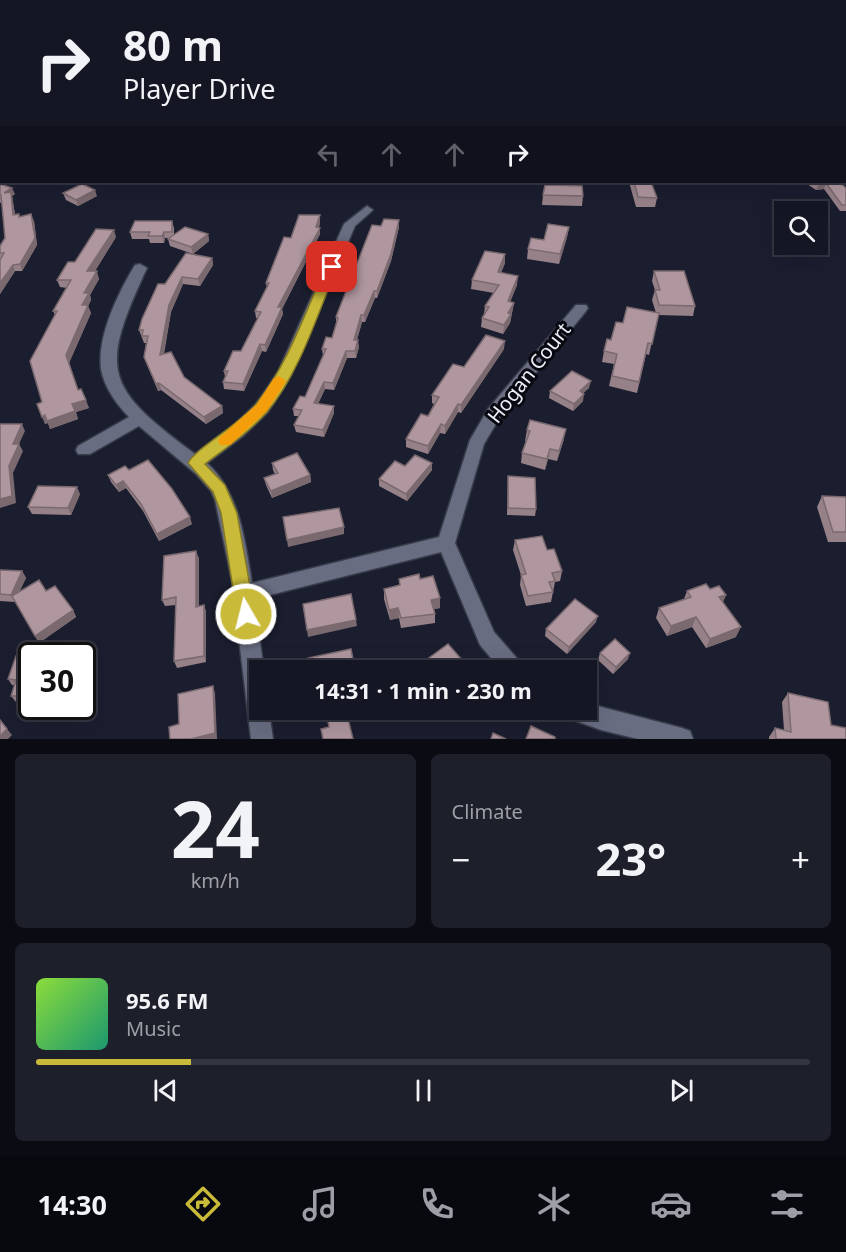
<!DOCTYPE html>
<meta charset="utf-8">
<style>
body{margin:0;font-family:"Noto Sans",sans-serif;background:#1d1f2b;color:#f1f3f6;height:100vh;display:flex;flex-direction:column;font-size:22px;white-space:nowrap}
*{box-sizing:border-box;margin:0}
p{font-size:20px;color:#9d9fa6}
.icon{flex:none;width:33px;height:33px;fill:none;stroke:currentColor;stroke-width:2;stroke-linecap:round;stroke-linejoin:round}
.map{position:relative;height:739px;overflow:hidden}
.drawer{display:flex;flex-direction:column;gap:15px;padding:15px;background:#0b0c13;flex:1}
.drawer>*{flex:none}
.hud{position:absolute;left:0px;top:0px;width:846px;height:183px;box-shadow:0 6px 24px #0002,0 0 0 2px #333541;background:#141623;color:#f1f3f6;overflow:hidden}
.fabs{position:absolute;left:774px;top:201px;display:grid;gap:12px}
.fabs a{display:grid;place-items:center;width:54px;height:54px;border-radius:0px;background:#141623;box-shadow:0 6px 24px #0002,0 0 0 2px #333541;font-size:30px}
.speed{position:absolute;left:18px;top:642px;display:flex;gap:12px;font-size:30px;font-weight:700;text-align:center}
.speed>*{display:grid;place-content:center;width:78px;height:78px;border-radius:50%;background:#141623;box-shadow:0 6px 24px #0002,0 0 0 2px #333541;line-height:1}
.speed .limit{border:3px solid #111;border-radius:9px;background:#fff;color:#111}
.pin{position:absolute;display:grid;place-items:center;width:51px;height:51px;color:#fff;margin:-26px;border-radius:12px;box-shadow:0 3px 9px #0006}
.me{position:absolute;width:66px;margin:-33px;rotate:352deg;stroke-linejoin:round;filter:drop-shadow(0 0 4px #0008)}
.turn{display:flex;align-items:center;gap:21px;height:126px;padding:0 24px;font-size:27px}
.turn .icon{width:78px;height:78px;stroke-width:2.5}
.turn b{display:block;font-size:42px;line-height:51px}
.lanes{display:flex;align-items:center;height:57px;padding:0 24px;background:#0003;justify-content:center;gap:30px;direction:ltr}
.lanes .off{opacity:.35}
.big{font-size:45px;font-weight:700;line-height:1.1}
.drawer .card{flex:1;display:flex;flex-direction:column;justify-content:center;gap:9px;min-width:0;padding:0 21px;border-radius:9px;background:#1d1f2b}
.drawer .dial{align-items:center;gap:0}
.dial b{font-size:78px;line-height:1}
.song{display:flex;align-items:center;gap:18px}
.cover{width:72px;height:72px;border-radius:9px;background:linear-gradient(135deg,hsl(90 70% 55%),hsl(160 70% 35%))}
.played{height:6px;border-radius:3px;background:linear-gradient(90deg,#caba3a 20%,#333541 20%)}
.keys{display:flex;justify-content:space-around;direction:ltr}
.heat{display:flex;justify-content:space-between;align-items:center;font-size:33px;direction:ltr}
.drawer .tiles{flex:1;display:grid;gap:15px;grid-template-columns:1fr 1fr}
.card:last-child{grid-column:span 2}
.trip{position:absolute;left:249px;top:660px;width:348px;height:60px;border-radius:0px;background:#141623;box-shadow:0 6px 24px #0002,0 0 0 2px #333541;font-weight:700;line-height:60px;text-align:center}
.tabs{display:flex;height:96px;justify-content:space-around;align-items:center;background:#08090e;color:#9d9fa6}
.tabs .icon{width:42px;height:42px}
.tabs .current{color:#caba3a}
.tabs b{font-size:27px;color:#f1f3f6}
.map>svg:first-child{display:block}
.green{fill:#334034}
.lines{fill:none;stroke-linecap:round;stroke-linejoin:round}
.stream{stroke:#364c5f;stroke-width:3}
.minor-casing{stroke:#383b49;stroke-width:3}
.path{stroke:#616473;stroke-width:1.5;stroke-dasharray:1 3;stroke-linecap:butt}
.minor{fill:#696d82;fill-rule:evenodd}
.wall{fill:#968189}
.shaded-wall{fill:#7a696f}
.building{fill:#af969f;stroke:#7a696f;stroke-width:1.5}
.route{fill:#caba3a;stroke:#837926;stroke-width:1.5}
.slow{fill:#f59e0b}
.labels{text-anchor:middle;stroke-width:6;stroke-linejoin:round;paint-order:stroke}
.street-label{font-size:20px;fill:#ebeefa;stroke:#080910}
</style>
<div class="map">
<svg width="846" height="739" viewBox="0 0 846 739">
<rect width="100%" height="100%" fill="#1b1e2f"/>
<g class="green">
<path d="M227,0H513L227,1Z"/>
<path d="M514,0H846V83L844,2Z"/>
</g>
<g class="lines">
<path class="stream" d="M766,2L768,0"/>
<g class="minor-casing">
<g id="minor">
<path d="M218,0H226L217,2Z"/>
<rect x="0" y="68" width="2" height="6"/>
<path d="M2,85V92L0,93V86Z"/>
<rect x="844" y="122" width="2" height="6"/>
<rect x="844" y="173" width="2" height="7"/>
<path d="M367,206L373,210L355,226L290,377L268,412L243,436L207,463C240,493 245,541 252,583L439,537L470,440L488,409L576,305H586L588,308L586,311L500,417L484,444L455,543L494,632L521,663L524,670H501L480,645L441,552L254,599L264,670H260V710H269L273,739H251L232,581L215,500L211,491L196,474L139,426L90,454H78L76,450L78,446L129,417C117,405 104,387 101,369C97,336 118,293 135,265L140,264L147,268C99,371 104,387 195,454L231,428L256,404L278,372L344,224Z"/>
<path d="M586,703L682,728L690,731L693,739H638L601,730L568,718L565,710H586Z"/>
</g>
</g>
<path class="path" d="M128,2L136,0"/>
<use href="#minor" class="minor"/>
</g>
<g class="wall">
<path d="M846,134V159L844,158V136Z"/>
<path d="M629,182H651L657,198L655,207H636Z"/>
<path d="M804,182H839L846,188V211H840L824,189L816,190Z"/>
<path d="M0,184L15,194L12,196L15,214L34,221L37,245L22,271H15L0,294V246L5,238L2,202L0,203Z"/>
<path d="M63,193L97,196L78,206L66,200Z"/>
<path d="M543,195L583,196L582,206L542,205Z"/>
<path d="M399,220V227L391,261L377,298H375L365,322H362L357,340L359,347L356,358H347L334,390L325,389L318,404L334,406V413L324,437L296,432L294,425L299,416H294L293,409L305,397L323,356L322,349L332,338L336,323V317Z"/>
<path d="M172,221L174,228V235L208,234L209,241L193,254L170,246L168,239L169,238H165L164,243H150L149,239H132L130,232Z"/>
<path d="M320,222L319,228L320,234L282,309L283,314L266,352L262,351L244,391L224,389L223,382L225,377L224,371L241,351L258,318H256L255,311L267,288L266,283L291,238Z"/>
<path d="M569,227L567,237L559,264L527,259L528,249L544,240Z"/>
<path d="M116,237L95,271L99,279L90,295L91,300L88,306L91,313L69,363L78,390L89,408L76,412L78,419L50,429L48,423L45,424L42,402L55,315L53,311L67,288L60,287L57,280L75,262Z"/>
<path d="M505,254V263L501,273L517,285L510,302L514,303L510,323L503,334L481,327L482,318L484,314L485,306L494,293L471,289L472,280Z"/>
<path d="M212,258L213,265L200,286L183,284L171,312L164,354L184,377L222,406L223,413L206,424L161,390L158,391L144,357L146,343H144L139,330L165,284Z"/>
<path d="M654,271L695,306L693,316L658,315L649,355L646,354L637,393L609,386L614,364L602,362L604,351L623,323L656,313L652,300L655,290L652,281Z"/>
<path d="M504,349L461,413L458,412L445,434L440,433L428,454L406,447V439L428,416L434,404L432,403V395L464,367Z"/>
<path d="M589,388L583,393V401L573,411L549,398L550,391Z"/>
<path d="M527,430L564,439L557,461L548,459L545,470L521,463L522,453L526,441H525Z"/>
<path d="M272,463L310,475L311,482L272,498L266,485L264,478L275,474L273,470Z"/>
<path d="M432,463V470L407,501L379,486V479L405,466Z"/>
<path d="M129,470L192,524L159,541L143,511L126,488L119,492L111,482L108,475Z"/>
<path d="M508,476L536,509L535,516L507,515Z"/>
<path d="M80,494L71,515L32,514L28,507Z"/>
<path d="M822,496L846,497V542H828L817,507Z"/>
<path d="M515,540L547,550L562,571L560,581L555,582L551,602L526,606L520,585L521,575L513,550Z"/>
<path d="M199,558V606L204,605L206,612V662L177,668L174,661L176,605L165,606L162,600Z"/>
<path d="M0,570L22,571L26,578L19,591H46L73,610L76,617L39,643L15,602L0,601Z"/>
<path d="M399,579H420L440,608L434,609L435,614V623L401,628L399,618L390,620L384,599V589L399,585Z"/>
<path d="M710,589L726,595L723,602L736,637L706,648L692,627L667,636L656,618L659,608L684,599L687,591Z"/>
<path d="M596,622L567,654L545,636L546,629Z"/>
<path d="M600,653L628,659L613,674L598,660Z"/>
<path d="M32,656V702H16L11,696L14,685H12L8,679Z"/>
<path d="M426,660L471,670H430L426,666Z"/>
<path d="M788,693L831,725L846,739H769V737L775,728L784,730L782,702Z"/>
</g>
<g class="shaded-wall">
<path d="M826,183L824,189L816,190L819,184Z"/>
<path d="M12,188L15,194L12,196L16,221L4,193Z"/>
<path d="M95,190L97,196L78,206L76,200Z"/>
<path d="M31,214L34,221L37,245L22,271L20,264Z"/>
<path d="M320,215V222L318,231L320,228V234L282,309L283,314L266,352L265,345L278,307L316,227Z"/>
<path d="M399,220V227L391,261L377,298V291Z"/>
<path d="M569,227L567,237L559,264L560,254Z"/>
<path d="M114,230L116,237L90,279L87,271Z"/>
<path d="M164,232L165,238L164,243L162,236Z"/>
<path d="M208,234L209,241L193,254L191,247Z"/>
<path d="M505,254V263L497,281L498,272Z"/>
<path d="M212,258L213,265L200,286L198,279Z"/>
<path d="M13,265L15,271L0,294V283Z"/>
<path d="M97,271L99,279L90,295L91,300L88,306L91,313L69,363L66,355L84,293Z"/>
<path d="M518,276L517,285L507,310L508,301Z"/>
<path d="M182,277L183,284L171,312L162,362L160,355L169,305Z"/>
<path d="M374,291L375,298L365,322L364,315Z"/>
<path d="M514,303L510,323L503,334L504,325L508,313Z"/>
<path d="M361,315L362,322L355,347L354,340Z"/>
<path d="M358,340L359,347L356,358L355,351Z"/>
<path d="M505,341L504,349L461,413V405Z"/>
<path d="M260,344L262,351L244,391L243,384Z"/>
<path d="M346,351L347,358L334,390L333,383Z"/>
<path d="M591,381L589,388L578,398L580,391Z"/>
<path d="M324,382L325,389L315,410L314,403Z"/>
<path d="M159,383L161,390L158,391L156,384Z"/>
<path d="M584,394L583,401L573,411L574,404Z"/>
<path d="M86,400L89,408L76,412L72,404Z"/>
<path d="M458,404V412L445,434V426Z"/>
<path d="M222,406L223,413L206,424L204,417Z"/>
<path d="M334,406V413L324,437L323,430Z"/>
<path d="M75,411L78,419L50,429L48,423L45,424L42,417Z"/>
<path d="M22,424L25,431L19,444L23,451L13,473L16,503L0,508V499L9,466L13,444Z"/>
<path d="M441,424L440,433L428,454V446Z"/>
<path d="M566,429L564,439L557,461L559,451Z"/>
<path d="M550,449L548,459L545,470L547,459Z"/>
<path d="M432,463V470L407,501L406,494Z"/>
<path d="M310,475L311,482L272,498L271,491Z"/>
<path d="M123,481L126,488L119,492L116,485Z"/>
<path d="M77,487L80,494L71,515L68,508Z"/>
<path d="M190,517L192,524L159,541L157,534Z"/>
<path d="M344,527V534L288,547L287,540Z"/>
<path d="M196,551L199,558V613L196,607Z"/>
<path d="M22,571L26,578L15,602L11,595Z"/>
<path d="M726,595L721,605L719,597Z"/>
<path d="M440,598V608L431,610V600Z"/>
<path d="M204,605L206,612V662L204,656Z"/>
<path d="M398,608L399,618L390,620L389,610Z"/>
<path d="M73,610L76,617L39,643L35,636Z"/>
<path d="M598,616L596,622L567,654L569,647Z"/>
<path d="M696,617L692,627L667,636L671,626Z"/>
<path d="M356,620L357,626L308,637L307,630Z"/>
<path d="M741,627L736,637L706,648L710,639Z"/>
<path d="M630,653L628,659L613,674L616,667Z"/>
<path d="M213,686L215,693L217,739H191Z"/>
<path d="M345,710H355L346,712Z"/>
<path d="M466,710H471L465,714Z"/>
<path d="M7,729L12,735L8,739H0V736Z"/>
</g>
<g class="building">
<path d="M177,0H191L190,2H176Z"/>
<path d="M846,134V151L844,150V136Z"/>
<path d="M634,182H651L657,198L638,197Z"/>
<path d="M815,182H839L846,188V205H842L826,183L819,184Z"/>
<path d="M0,184L12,188L4,193L11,192L13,215L19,214V217L31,214L35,238L20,264L13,265L0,283V260L4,253H0V246L5,238L1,195H0Z"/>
<path d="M82,184L95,190L76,200L63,193Z"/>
<path d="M545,185L582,186L583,196L543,195Z"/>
<path d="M299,215H320L316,227L320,228L278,307H282L265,345L260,344L243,384L223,382L228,371H224L233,351H241L261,312L255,311L269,283H266L284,237L291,238Z"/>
<path d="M384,219L399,220L391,254L377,291H374L364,315H361L354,340H358L355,351H346L333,383L324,382L314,403L334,406L323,430L294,425L302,410L293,409L300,396L305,397L326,349H322L326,337L332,338L338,318L336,317L372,225L381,226Z"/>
<path d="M135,221H172V232H164L162,236H148L150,232H130Z"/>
<path d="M548,224L569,227L560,254L528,249L531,238L544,240Z"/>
<path d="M185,227L208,234L191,247L168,239Z"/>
<path d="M96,229L114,230L87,271H97L84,293H89L82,305H88L66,355L78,390L81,389L86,400L72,404L75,411L47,421L45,415L42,417L37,404L42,402L30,361L57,311H53L71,280H57L68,262H75Z"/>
<path d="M485,251L505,254L498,272L518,276L508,301L514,303L508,313L511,314L504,325L482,318L489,307L485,306L499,285L472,280Z"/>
<path d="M186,253L212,258L198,279L182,277L169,305L160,355L171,352L184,377L222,406L204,417L159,383L156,384L144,357L148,336H142L143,330H139L142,319L158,284H165Z"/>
<path d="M654,271H684L695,306L659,305L655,290H660Z"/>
<path d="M627,307L659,313L652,344L648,343L639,382L612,376L617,354L604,351L607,339L611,340L616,322L623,323Z"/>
<path d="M486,335L505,341L461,405L458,404L445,426L441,424L428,446L406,439L421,414L428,416L439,397L432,395L453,364L464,367Z"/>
<path d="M572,371L591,381L580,391L584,394L574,404L550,391Z"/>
<path d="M530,420L566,429L559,451L550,449L547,459L522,453L530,431L527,430Z"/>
<path d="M0,424H22L13,444H19L9,466L12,496L0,499Z"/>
<path d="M297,453L310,475L271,491L264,478L278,473L272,463Z"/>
<path d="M415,455L432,463L406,494L379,479L395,461L405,466Z"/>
<path d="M148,460L172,489L190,517L157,534L141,504L123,481L116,485L108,475L125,466L129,470Z"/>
<path d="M508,476L535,478L536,509L508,508Z"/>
<path d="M38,486L77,487L68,508L28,507Z"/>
<path d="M822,496L846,497V532H833Z"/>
<path d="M339,508L344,527L287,540L283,517Z"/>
<path d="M542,536L547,550L554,549L562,571L552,573L555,581L549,582L553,592L528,596L521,575L526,574L515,540Z"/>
<path d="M196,551V607L204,605V656L174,661L176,597L162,600L164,556Z"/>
<path d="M0,570L22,571L11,595L0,594Z"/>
<path d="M419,574L420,579L433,576L440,598L431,600L435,614L401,618L398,608L389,610L384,589L400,585L399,579Z"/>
<path d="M39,580L46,591L55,586L73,610L35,636L12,596Z"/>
<path d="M706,584L710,589L719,586L726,595L719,597L741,627L710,639L696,617L671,626L659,608L691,597L687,591Z"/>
<path d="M351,594L356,620L307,630L303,604Z"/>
<path d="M575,599L598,616L569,647L546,629Z"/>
<path d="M615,639L630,653L616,667L600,653Z"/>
<path d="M448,644L471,670H435L426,660Z"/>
<path d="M351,649L355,670H310L308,658Z"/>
<path d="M16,656H32V696H11L16,680L8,679Z"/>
<path d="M213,686L215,733L191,739H170L169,727L179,724L178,694Z"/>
<path d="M788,693L828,702L831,725L846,728V739H776L775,728L791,732Z"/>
<path d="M326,710H346L353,739H323L321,729L329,727Z"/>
<path d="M0,720L7,729L0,736Z"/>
<path d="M531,726L555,737V739H526Z"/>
<path d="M493,733L506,739H491Z"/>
</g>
<path class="route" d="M332,263L337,267C318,313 299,375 266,413C248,433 226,448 205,464L225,485L237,513L255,614L253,620L246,622L240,620L237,614L221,513L213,492L188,463C196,448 242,423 257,403C288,364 305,312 326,267Z"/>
<path class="slow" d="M279,376L286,381L267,411L230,445H220L218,441L220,437L257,404L274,378Z"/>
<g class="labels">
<g class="street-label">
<text transform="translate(529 373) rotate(-52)" y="7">Hogan Court</text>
</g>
</g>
</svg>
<div class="fabs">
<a><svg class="icon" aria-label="search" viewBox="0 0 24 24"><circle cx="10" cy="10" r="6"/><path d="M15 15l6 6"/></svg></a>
</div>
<div class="speed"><div class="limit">30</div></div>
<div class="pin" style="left:332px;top:267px;background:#d93025"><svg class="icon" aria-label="arrive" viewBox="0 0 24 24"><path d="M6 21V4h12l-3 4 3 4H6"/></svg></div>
<svg class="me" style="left:246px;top:614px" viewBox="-20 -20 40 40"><circle r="17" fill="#caba3a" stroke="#fff" stroke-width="3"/><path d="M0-11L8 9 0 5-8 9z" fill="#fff"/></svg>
<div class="trip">14:31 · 1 min · 230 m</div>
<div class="hud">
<div class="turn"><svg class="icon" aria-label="right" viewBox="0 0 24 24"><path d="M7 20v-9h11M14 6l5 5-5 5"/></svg><div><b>80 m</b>Player Drive</div></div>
<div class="lanes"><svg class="icon off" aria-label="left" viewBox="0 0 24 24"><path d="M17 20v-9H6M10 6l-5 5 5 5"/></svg><svg class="icon off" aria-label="ahead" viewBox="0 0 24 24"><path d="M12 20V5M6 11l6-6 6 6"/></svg><svg class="icon off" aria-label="ahead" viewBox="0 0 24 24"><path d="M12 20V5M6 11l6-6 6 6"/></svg><svg class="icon" aria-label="right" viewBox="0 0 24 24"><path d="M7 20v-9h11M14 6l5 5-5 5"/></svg></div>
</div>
</div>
<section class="drawer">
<div class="tiles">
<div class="card dial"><b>24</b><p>km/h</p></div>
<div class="card"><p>Climate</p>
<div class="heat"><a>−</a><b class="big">23°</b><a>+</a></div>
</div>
<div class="card">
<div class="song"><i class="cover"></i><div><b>95.6 FM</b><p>Music</p></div></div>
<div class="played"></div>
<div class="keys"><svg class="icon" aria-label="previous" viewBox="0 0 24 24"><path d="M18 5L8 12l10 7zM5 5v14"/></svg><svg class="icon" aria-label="pause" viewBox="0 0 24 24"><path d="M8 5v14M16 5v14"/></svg><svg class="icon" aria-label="next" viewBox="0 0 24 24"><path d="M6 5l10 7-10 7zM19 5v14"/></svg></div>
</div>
</div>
</section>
<nav class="tabs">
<b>14:30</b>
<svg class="icon current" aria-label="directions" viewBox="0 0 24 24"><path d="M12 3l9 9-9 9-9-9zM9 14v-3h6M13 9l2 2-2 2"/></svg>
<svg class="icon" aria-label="music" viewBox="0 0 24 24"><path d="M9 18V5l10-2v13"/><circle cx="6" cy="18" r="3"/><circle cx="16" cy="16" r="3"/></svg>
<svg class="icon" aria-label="phone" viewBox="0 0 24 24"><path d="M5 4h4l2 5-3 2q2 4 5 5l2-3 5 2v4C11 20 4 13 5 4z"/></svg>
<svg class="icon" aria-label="climate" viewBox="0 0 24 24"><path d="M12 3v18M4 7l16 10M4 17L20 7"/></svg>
<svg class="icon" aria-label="car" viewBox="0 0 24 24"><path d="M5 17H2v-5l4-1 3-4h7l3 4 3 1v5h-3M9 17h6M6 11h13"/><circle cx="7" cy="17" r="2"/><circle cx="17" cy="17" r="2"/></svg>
<svg class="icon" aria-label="filters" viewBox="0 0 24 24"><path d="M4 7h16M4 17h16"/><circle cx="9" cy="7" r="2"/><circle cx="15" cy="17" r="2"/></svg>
</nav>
